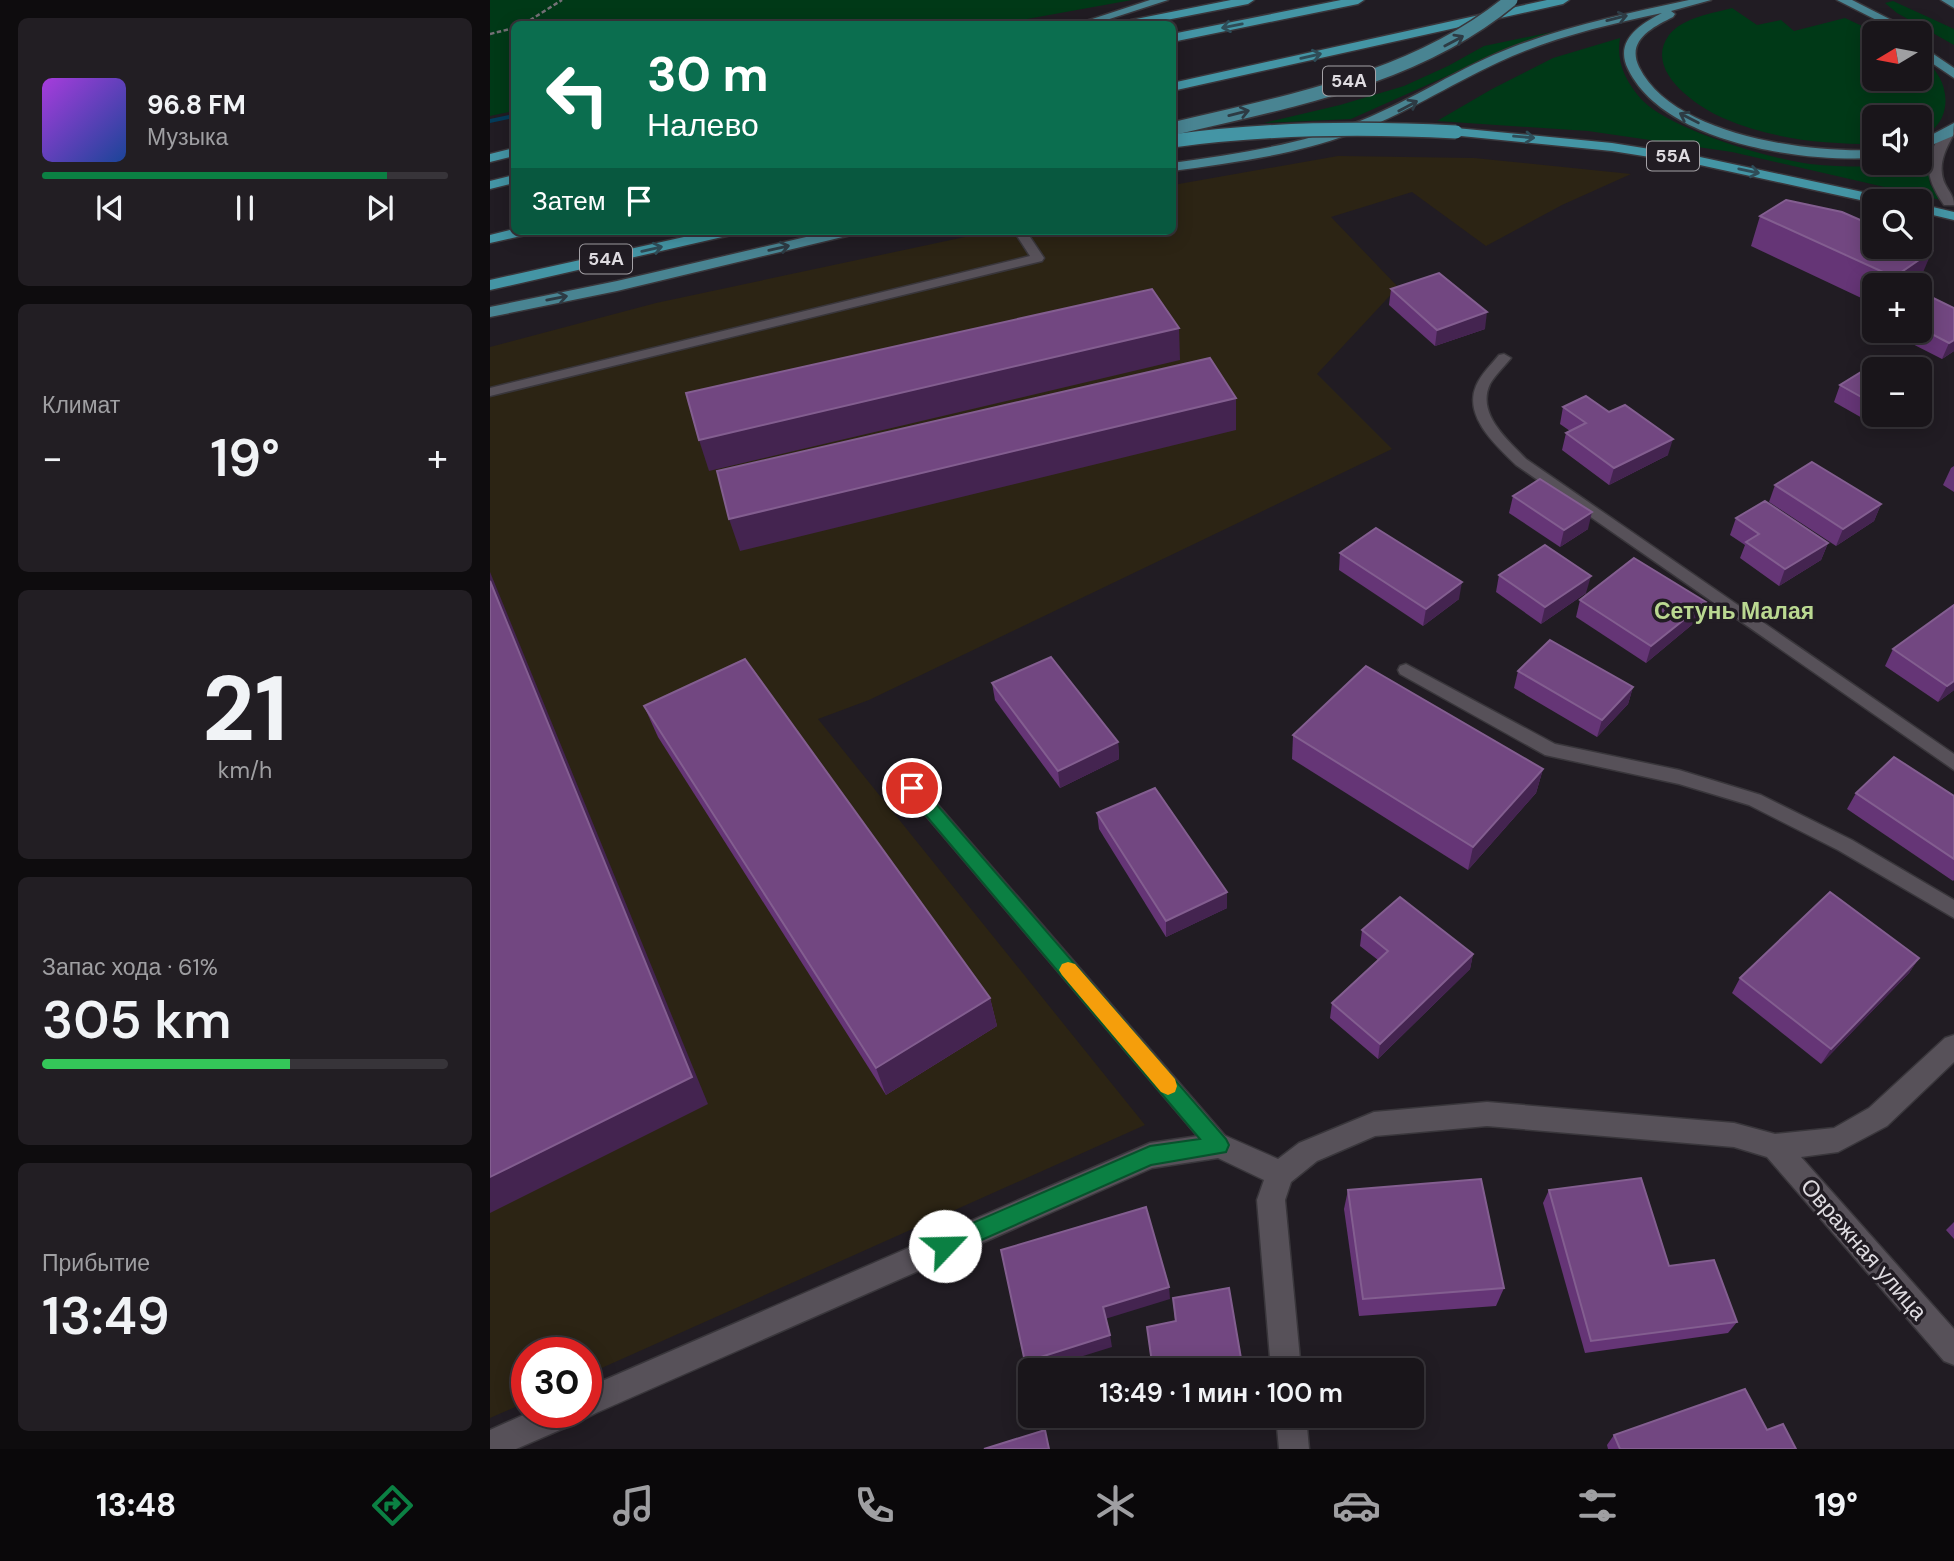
<!DOCTYPE html>
<html lang="ru">
<meta charset="utf-8">
<style>
body{margin:0;font-family:"DM Sans",sans-serif;background:#221e23;color:#f1f3f6;height:100vh;display:flex;flex-direction:column;font-size:26px;white-space:nowrap}
*{box-sizing:border-box;margin:0}
p{font-size:23px;color:#9f9fa2}
.icon{flex:none;width:38px;height:38px;fill:none;stroke:currentColor;stroke-width:2;stroke-linecap:round;stroke-linejoin:round}
.map{position:relative;flex:1;overflow:hidden}
.panel{display:flex;flex-direction:column;gap:18px;padding:18px;background:#0e0c0e;width:490px}
.panel>*{flex:none}
.guide{position:absolute;left:21px;top:21px;width:665px;height:214px;border-radius:10px;box-shadow:0 4px 18px #0003,0 0 0 2px #373439;background:#0b6e4f;color:#fff;overflow:hidden}
.needle{width:46px;rotate:260deg}
.fabs{position:absolute;left:1372px;top:21px;display:grid;gap:14px}
.fabs a{display:grid;place-items:center;width:70px;height:70px;border-radius:10px;background:#19151a;box-shadow:0 4px 18px #0003,0 0 0 2px #373439;font-size:35px}
.speed{position:absolute;left:21px;top:1337px;display:flex;gap:14px;font-size:35px;font-weight:700;text-align:center}
.speed>*{display:grid;place-content:center;width:91px;height:91px;border-radius:50%;background:#19151a;box-shadow:0 4px 18px #0003,0 0 0 2px #373439;line-height:1}
.speed .limit{border:10px solid #d22;background:#fff;color:#111}
.pin{position:absolute;display:grid;place-items:center;width:60px;height:60px;color:#fff;margin:-30px;border:4px solid #fff;border-radius:50%;box-shadow:0 2px 7px #0007}
.me{position:absolute;width:77px;margin:-38px;rotate:66deg;stroke-linejoin:round;filter:drop-shadow(0 0 5px #0008)}
.turn{display:flex;align-items:center;gap:24px;height:147px;padding:0 21px;font-size:32px}
.turn .icon{width:91px;height:91px;stroke-width:2.5}
.turn b{display:block;font-size:49px;line-height:60px}
.then{display:flex;align-items:center;height:66px;padding:0 21px;background:#0003;gap:14px;font-size:26px}
.big{font-size:52px;font-weight:600;line-height:1.1}
.panel .tile{flex:1;display:flex;flex-direction:column;justify-content:center;gap:10px;min-width:0;padding:0 24px;border-radius:10px;background:#221e23}
.panel .dial{align-items:center;gap:0}
.dial b{font-size:91px;line-height:1}
.song{display:flex;align-items:center;gap:21px}
.cover{width:84px;height:84px;border-radius:10px;background:linear-gradient(135deg,hsl(280 70% 55%),hsl(220 70% 35%))}
.played{height:7px;border-radius:4px;background:linear-gradient(90deg,#0b8043 85%,#373439 85%)}
.keys{display:flex;justify-content:space-around;direction:ltr}
.heat{display:flex;justify-content:space-between;align-items:center;font-size:38px;direction:ltr}
.charge{height:10px;border-radius:5px;background:linear-gradient(90deg,#34c759 61%,#373439 0)}
.trip{position:absolute;left:528px;top:1358px;width:406px;height:70px;border-radius:10px;background:#19151a;box-shadow:0 4px 18px #0003,0 0 0 2px #373439;font-weight:600;line-height:70px;text-align:center}
.menu{display:flex;height:112px;justify-content:space-around;align-items:center;background:#0a080a;color:#9f9fa2}
.menu .icon{width:49px;height:49px}
.menu .selected{color:#0b8043}
.menu b{font-size:32px;color:#f1f3f6}
main{display:flex;flex:1;min-height:0}
.map>svg:first-child{display:block}
.commercial{fill:#2c2414}
.green{fill:#003917}
.lines{fill:none;stroke-linecap:round;stroke-linejoin:round}
.stream{fill:#033b59;fill-rule:evenodd}
.service-casing{stroke:#39363b;stroke-width:3}
.minor-casing{stroke:#39363b;stroke-width:3}
.primary-casing{stroke:#39363b;stroke-width:3}
.trunk-casing{stroke:#39363b;stroke-width:3}
.path{stroke:#747076;stroke-width:2.5;stroke-dasharray:4.5 2.5;stroke-linecap:butt}
.service{fill:#575159;fill-rule:evenodd}
.minor{fill:#575159;fill-rule:evenodd}
.primary{fill:#498492;fill-rule:evenodd}
.trunk{fill:#4495a5;fill-rule:evenodd}
.primary-bridge-casing{stroke:#39363b;stroke-width:16;stroke-linecap:butt}
.trunk-bridge-casing{stroke:#39363b;stroke-width:16;stroke-linecap:butt}
.primary-bridge{stroke:#498492;stroke-width:13}
.trunk-bridge{stroke:#4495a5;stroke-width:13}
.wall{fill:#653576}
.shaded-wall{fill:#442450}
.building{fill:#724781;stroke:#835e90;stroke-width:2}
.oneway{stroke:#2d3b44}
.oneway2{stroke:#2f4c57}
.route{fill:#0b8043;stroke:#07532c;stroke-width:2}
.slow{fill:#f59e0b}
.labels{text-anchor:middle;stroke-width:7;stroke-linejoin:round;paint-order:stroke}
.shield{fill:#211c23;stroke:#a5a2a7;stroke-width:2}
.shield-label{font-size:18px;font-weight:bold;fill:#dedbe0}
.quarter-label{font-size:23px;font-weight:bold;fill:#bad891;stroke:#211c23}
.near-street-label{font-size:23px;fill:#dedbe0;stroke:#211c23}
</style>
<main>
<section class="panel">
<div class="tile">
<div class="song"><i class="cover"></i><div><b>96.8 FM</b><p>Музыка</p></div></div>
<div class="played"></div>
<div class="keys"><svg class="icon" aria-label="previous" viewBox="0 0 24 24"><path d="M18 5L8 12l10 7zM5 5v14"/></svg><svg class="icon" aria-label="pause" viewBox="0 0 24 24"><path d="M8 5v14M16 5v14"/></svg><svg class="icon" aria-label="next" viewBox="0 0 24 24"><path d="M6 5l10 7-10 7zM19 5v14"/></svg></div>
</div>
<div class="tile"><p>Климат</p>
<div class="heat"><a>−</a><b class="big">19°</b><a>+</a></div>
</div>
<div class="tile dial"><b>21</b><p>km/h</p></div>
<div class="tile"><p>Запас хода · 61%</p><b class="big">305 km</b><div class="charge"></div></div>
<div class="tile"><p>Прибытие</p><b class="big">13:49</b></div>
</section>
<div class="map">
<svg width="1464" height="1449" viewBox="0 0 1464 1449">
<rect width="100%" height="100%" fill="#211c23"/>
<path class="commercial" d="M848,156L984,158L1141,174L1072,205L996,246L922,192L841,217L908,287L827,374L902,449L379,700L328,719L655,1125L96,1375V1353H37V1402L0,1418V347L166,303L503,231H682L683,185Z"/>
<g class="green">
<path d="M0,0H642L510,24H24V111L0,116Z"/>
<path d="M1403,1L1464,29V45L1407,13L1395,3Z"/>
<path d="M1242,8L1267,25L1291,20L1304,31L1355,18L1387,33H1384V79H1430V57C1464,78 1464,125 1430,137V117H1384V144C1332,144 1281,139 1233,118C1206,106 1153,70 1179,35C1192,18 1223,13 1242,8Z"/>
<path d="M1067,31L993,60L861,119L774,123L850,105L914,86L958,66L994,46Z"/>
<path d="M1130,38C1126,62 1135,81 1152,100C1179,129 1280,159 1320,164C1360,168 1398,167 1437,163L1440,184L1451,200L1242,152L1098,131L947,121L1002,89L1063,58Z"/>
</g>
<g class="lines">
<path class="stream" d="M24,114V118L0,123V119Z"/>
<g class="service-casing">
<g id="service">
<path d="M524,231H536L554,258L552,261L0,396V388L540,256Z"/>
<path d="M1014,354L1021,358C1014,367 1005,375 1000,384C986,414 1018,440 1036,459L1464,754V770L1026,465C1007,446 973,417 986,386C991,374 1001,365 1009,355Z"/>
<path d="M916,664L1065,744L1189,770L1271,795L1362,840L1464,900V918L1348,850L1259,805L1189,784L1055,755L910,674L908,670L910,666Z"/>
<path d="M422,780L428,782L737,1138L740,1145L737,1152L729,1155L721,1152L416,792L413,787L416,782Z"/>
</g>
</g>
<g class="minor-casing">
<g id="minor">
<path d="M1458,129L1463,130L1464,134C1455,150 1447,166 1455,184C1459,192 1464,196 1464,205H1454C1434,175 1434,161 1453,130Z"/>
<path d="M1464,1035V1062L1397,1126L1348,1152L1311,1157L1464,1329V1365L1454,1361L1277,1157L1244,1147L997,1126L885,1136L827,1161L801,1182L795,1200L811,1370H781L767,1200L774,1180L728,1158L662,1168L106,1413L96,1418L89,1415L86,1423L26,1449H0V1430L40,1412H96V1388L660,1143L729,1133L788,1159L809,1143L884,1112L997,1102L1244,1123L1285,1134L1344,1128L1379,1108L1455,1038Z"/>
<path d="M786,1416H816L819,1449H789Z"/>
</g>
</g>
<g class="primary-casing">
<g id="primary">
<path d="M660,0H678L604,24H587Z"/>
<path d="M1199,0H1221L1181,11L1185,14L1183,17C1163,27 1136,40 1149,67C1182,135 1317,153 1384,150V158C1311,162 1174,143 1138,69C1124,41 1150,24 1172,13C1116,25 1060,38 1009,62C959,85 912,116 860,134C803,155 742,163 682,171V163C746,154 810,145 870,121C923,100 970,67 1023,47C1080,25 1140,13 1199,0Z"/>
<path d="M1347,0H1362L1427,33H1412Z"/>
<path d="M1451,0H1464V8Z"/>
<path d="M1430,45L1464,68V78L1430,55Z"/>
<path d="M1464,123L1463,136L1430,150V141Z"/>
<path d="M342,231H368L361,235L127,291L0,317V307L127,281Z"/>
</g>
</g>
<g class="trunk-casing">
<g id="trunk">
<path d="M741,0H764L758,4L656,24H635L641,20Z"/>
<path d="M851,0H874L868,4L682,42V34Z"/>
<path d="M1057,0H1079L1073,4L682,91V83Z"/>
<path d="M966,128L1122,143L1210,157L1396,197L1403,201L1384,203L1210,165L1122,151L961,135L959,132Z"/>
<path d="M24,148V156L0,162V154Z"/>
<path d="M24,175V183L0,189V181Z"/>
<path d="M1430,204L1464,212V220L1430,212Z"/>
<path d="M24,229L42,231L40,234L0,243V235Z"/>
<path d="M221,231H248L241,235L0,290V280Z"/>
</g>
</g>
<g class="path">
<path d="M34,24L72,0"/>
<path d="M0,34L24,28"/>
</g>
<use href="#service" class="service"/>
<use href="#minor" class="minor"/>
<use href="#primary" class="primary"/>
<use href="#trunk" class="trunk"/>
<g class="primary-bridge-casing">
<path id="primary-bridge" d="M682,129C799,101 926,79 1021,0"/>
</g>
<g class="trunk-bridge-casing">
<path id="trunk-bridge" d="M682,141C777,128 871,127 966,132"/>
</g>
<use href="#primary-bridge" class="primary-bridge"/>
<use href="#trunk-bridge" class="trunk-bridge"/>
</g>
<g class="wall">
<path d="M1270,216L1429,282L1424,285H1384V304L1261,246Z"/>
<path d="M901,289L995,329L945,346L899,305Z"/>
<path d="M1430,295L1464,351L1452,359L1397,331H1430Z"/>
<path d="M1384,374V415H1393L1381,423L1344,402L1350,385Z"/>
<path d="M1073,407L1178,455L1119,485L1072,450L1076,433L1080,431L1070,424Z"/>
<path d="M1464,466V492L1453,485L1461,468Z"/>
<path d="M1285,485L1391,504L1384,521L1346,546L1279,502Z"/>
<path d="M1023,496L1098,529L1070,547L1019,513Z"/>
<path d="M1246,518L1338,543L1331,560L1289,586L1250,558L1255,545L1240,535Z"/>
<path d="M850,553L969,599L933,626L849,570Z"/>
<path d="M1009,575L1096,593L1051,624L1006,592Z"/>
<path d="M1090,600L1210,618L1156,663L1086,617Z"/>
<path d="M1403,649L1464,690L1448,702L1395,666Z"/>
<path d="M1028,671L1143,687L1138,704L1107,737L1024,688Z"/>
<path d="M502,683L628,742L629,759L570,788L505,700Z"/>
<path d="M154,706L500,998L507,1026L396,1095L168,737Z"/>
<path d="M803,735L1053,769L1046,793L978,870L802,759Z"/>
<path d="M1366,793L1464,796V880L1463,881L1357,809Z"/>
<path d="M607,813L737,908L676,937L609,829Z"/>
<path d="M872,930L983,954L980,969L888,1059L840,1018L842,1003L888,960L870,946Z"/>
<path d="M1429,958L1419,973L1331,1064L1242,993L1250,978Z"/>
<path d="M858,1190L1014,1288L1006,1306L869,1316L854,1209Z"/>
<path d="M1059,1190L1179,1266L1247,1322L1238,1333L1095,1353L1053,1203Z"/>
<path d="M1464,1222V1239L1456,1230Z"/>
<path d="M683,1298L753,1370H663L685,1321Z"/>
<path d="M1277,1430L1306,1449H1118L1117,1445L1124,1435Z"/>
</g>
<g class="shaded-wall">
<path d="M1442,251L1429,282L1424,285H1401L1404,277Z"/>
<path d="M997,312L995,329L945,346L947,330Z"/>
<path d="M689,328L690,360L219,471L209,440Z"/>
<path d="M1464,340V351L1452,359L1459,343Z"/>
<path d="M746,398V430L250,551L239,519Z"/>
<path d="M1384,415H1393L1381,423Z"/>
<path d="M1183,439L1178,455L1119,485L1124,468Z"/>
<path d="M1391,504L1384,521L1346,546L1353,529Z"/>
<path d="M1102,512L1098,529L1070,547L1074,530Z"/>
<path d="M1338,543L1331,560L1289,586L1295,569Z"/>
<path d="M0,572L218,1104L0,1213Z"/>
<path d="M1101,576L1096,593L1051,624L1055,607Z"/>
<path d="M972,582L969,599L933,626L936,609Z"/>
<path d="M1216,602L1210,618L1156,663L1161,646Z"/>
<path d="M1464,681V690L1448,702L1457,686Z"/>
<path d="M1143,687L1138,704L1107,737L1112,720Z"/>
<path d="M628,742L629,759L570,788L568,771Z"/>
<path d="M1053,769L1046,793L978,870L983,847Z"/>
<path d="M737,892V908L676,937V921Z"/>
<path d="M983,954L980,969L888,1059L890,1044Z"/>
<path d="M1429,958L1419,973L1331,1064L1341,1049Z"/>
<path d="M500,998L507,1026L396,1095L386,1068Z"/>
<path d="M679,1287L680,1299L615,1319L613,1307Z"/>
<path d="M620,1335L622,1347L548,1370H541V1372L539,1373L535,1362Z"/>
</g>
<g class="building">
<path d="M1296,200L1352,212L1384,226V247H1430V246L1442,251L1404,277L1270,216Z"/>
<path d="M949,273L997,312L947,330L901,289Z"/>
<path d="M662,289L689,328L209,440L196,393Z"/>
<path d="M1433,293L1464,308V340L1459,343L1430,328V295Z"/>
<path d="M720,358L746,398L239,519L227,471Z"/>
<path d="M1376,369L1384,374V404L1350,385Z"/>
<path d="M1096,396L1119,412L1135,405L1183,439L1124,468L1076,433L1096,423L1073,407Z"/>
<path d="M1322,462L1391,504L1353,529L1285,485Z"/>
<path d="M1050,479L1102,512L1074,530L1023,496Z"/>
<path d="M1275,501L1338,543L1295,569L1256,542L1269,534L1246,518Z"/>
<path d="M886,528L972,582L936,609L850,553Z"/>
<path d="M1055,545L1101,576L1055,607L1009,575Z"/>
<path d="M1144,558L1216,602L1161,646L1090,600Z"/>
<path d="M0,581L202,1077L0,1177Z"/>
<path d="M1464,605V681L1457,686L1403,649Z"/>
<path d="M1060,640L1143,687L1112,720L1028,671Z"/>
<path d="M561,657L628,742L568,771L502,683Z"/>
<path d="M255,659L500,998L386,1068L154,706Z"/>
<path d="M876,666L1053,769L983,847L803,735Z"/>
<path d="M1404,757L1464,796V859L1366,793Z"/>
<path d="M665,788L737,892L676,921L607,813Z"/>
<path d="M1340,892L1429,958L1341,1049L1250,978Z"/>
<path d="M910,897L983,954L890,1044L842,1003L898,951L872,930Z"/>
<path d="M1151,1178L1179,1266L1224,1260L1247,1322L1101,1341L1059,1190Z"/>
<path d="M991,1179L1014,1288L873,1299L858,1190Z"/>
<path d="M656,1207L679,1287L613,1307L620,1335L535,1362L511,1250Z"/>
<path d="M739,1288L753,1370H693V1366L672,1370H663L657,1327L686,1321L683,1298Z"/>
<path d="M1255,1389L1277,1430L1293,1424L1306,1449H1130L1124,1435Z"/>
<path d="M555,1430L559,1449H494Z"/>
</g>
<defs><path id="oneway-shaft" d="M-6 0H5M1.5-3L5.5 0L1.5 3" fill="none" stroke-width="1.6" stroke-linecap="round" stroke-linejoin="round" transform="scale(1.75)"/></defs>
<g class="oneway">
<use href="#oneway-shaft" transform="translate(1127 18) rotate(-14)"/>
<use href="#oneway-shaft" transform="translate(964 41) rotate(-28)"/>
<use href="#oneway-shaft" transform="translate(918 106) rotate(-28)"/>
<use href="#oneway-shaft" transform="translate(749 113) rotate(-14)"/>
<use href="#oneway-shaft" transform="translate(1199 118) rotate(-153)"/>
<use href="#oneway-shaft" transform="translate(289 248) rotate(-13)"/>
<use href="#oneway-shaft" transform="translate(67 298) rotate(-11)"/>
</g>
<g class="oneway2">
<use href="#oneway-shaft" transform="translate(742 26) rotate(169)"/>
<use href="#oneway-shaft" transform="translate(821 56) rotate(-13)"/>
<use href="#oneway-shaft" transform="translate(1034 137) rotate(5)"/>
<use href="#oneway-shaft" transform="translate(1259 171) rotate(12)"/>
<use href="#oneway-shaft" transform="translate(162 249) rotate(-13)"/>
</g>
<path class="route" d="M422,781L428,783L736,1139L739,1145L736,1152L661,1165L462,1253L455,1256L448,1253L445,1246L448,1238L660,1146L710,1139L416,792L413,788L416,783Z"/>
<path class="slow" d="M578,962L585,964L685,1079L687,1086L685,1092L678,1095L671,1092L572,975L569,970L572,964Z"/>
<g class="labels">
<g class="shield">
<rect x="833" y="66.5" width="52" height="29" rx="5"/>
<rect x="1157" y="141.5" width="52" height="29" rx="5"/>
<rect x="90" y="244.5" width="52" height="29" rx="5"/>
</g>
<g class="shield-label">
<text x="859" y="87">54А</text>
<text x="1183" y="162">55А</text>
<text x="116" y="265">54А</text>
</g>
<g class="quarter-label">
<text x="1244" y="619">Сетунь Малая</text>
</g>
<g class="near-street-label">
<text transform="translate(1374 1249) rotate(49)" y="8">Овражная улица</text>
</g>
</g>
</svg>
<div class="fabs">
<a><svg class="needle" viewBox="-14 -14 28 28"><path d="M0-13l5 13h-10z" fill="#e53935"/><path d="M0 13l5-13h-10z" fill="#9f9fa2"/></svg></a>
<a><svg class="icon" aria-label="sound" viewBox="0 0 24 24"><path d="M4 9h4l5-4v14l-5-4H4zM17 9q2 3 0 6"/></svg></a>
<a><svg class="icon" aria-label="search" viewBox="0 0 24 24"><circle cx="10" cy="10" r="6"/><path d="M15 15l6 6"/></svg></a>
<a>+</a>
<a>−</a>
</div>
<div class="speed"><div class="limit">30</div></div>
<div class="pin" style="left:422px;top:788px;background:#d93025"><svg class="icon" aria-label="arrive" viewBox="0 0 24 24"><path d="M6 21V4h12l-3 4 3 4H6"/></svg></div>
<svg class="me" style="left:455px;top:1246px" viewBox="-20 -20 40 40"><circle r="19" fill="#fff"/><path d="M0-13L10 11 0 6-10 11z" fill="#0b8043"/></svg>
<div class="trip">13:49 · 1 мин · 100 m</div>
<div class="guide">
<div class="turn"><svg class="icon" aria-label="left" viewBox="0 0 24 24"><path d="M17 20v-9H6M10 6l-5 5 5 5"/></svg><div><b>30 m</b>Налево</div></div>
<div class="then">Затем<svg class="icon" aria-label="arrive" viewBox="0 0 24 24"><path d="M6 21V4h12l-3 4 3 4H6"/></svg></div>
</div>
</div>
</main>
<nav class="menu">
<b>13:48</b>
<svg class="icon selected" aria-label="directions" viewBox="0 0 24 24"><path d="M12 3l9 9-9 9-9-9zM9 14v-3h6M13 9l2 2-2 2"/></svg>
<svg class="icon" aria-label="music" viewBox="0 0 24 24"><path d="M9 18V5l10-2v13"/><circle cx="6" cy="18" r="3"/><circle cx="16" cy="16" r="3"/></svg>
<svg class="icon" aria-label="phone" viewBox="0 0 24 24"><path d="M5 4h4l2 5-3 2q2 4 5 5l2-3 5 2v4C11 20 4 13 5 4z"/></svg>
<svg class="icon" aria-label="climate" viewBox="0 0 24 24"><path d="M12 3v18M4 7l16 10M4 17L20 7"/></svg>
<svg class="icon" aria-label="car" viewBox="0 0 24 24"><path d="M5 17H2v-5l4-1 3-4h7l3 4 3 1v5h-3M9 17h6M6 11h13"/><circle cx="7" cy="17" r="2"/><circle cx="17" cy="17" r="2"/></svg>
<svg class="icon" aria-label="filters" viewBox="0 0 24 24"><path d="M4 7h16M4 17h16"/><circle cx="9" cy="7" r="2"/><circle cx="15" cy="17" r="2"/></svg>
<b>19°</b>
</nav>
